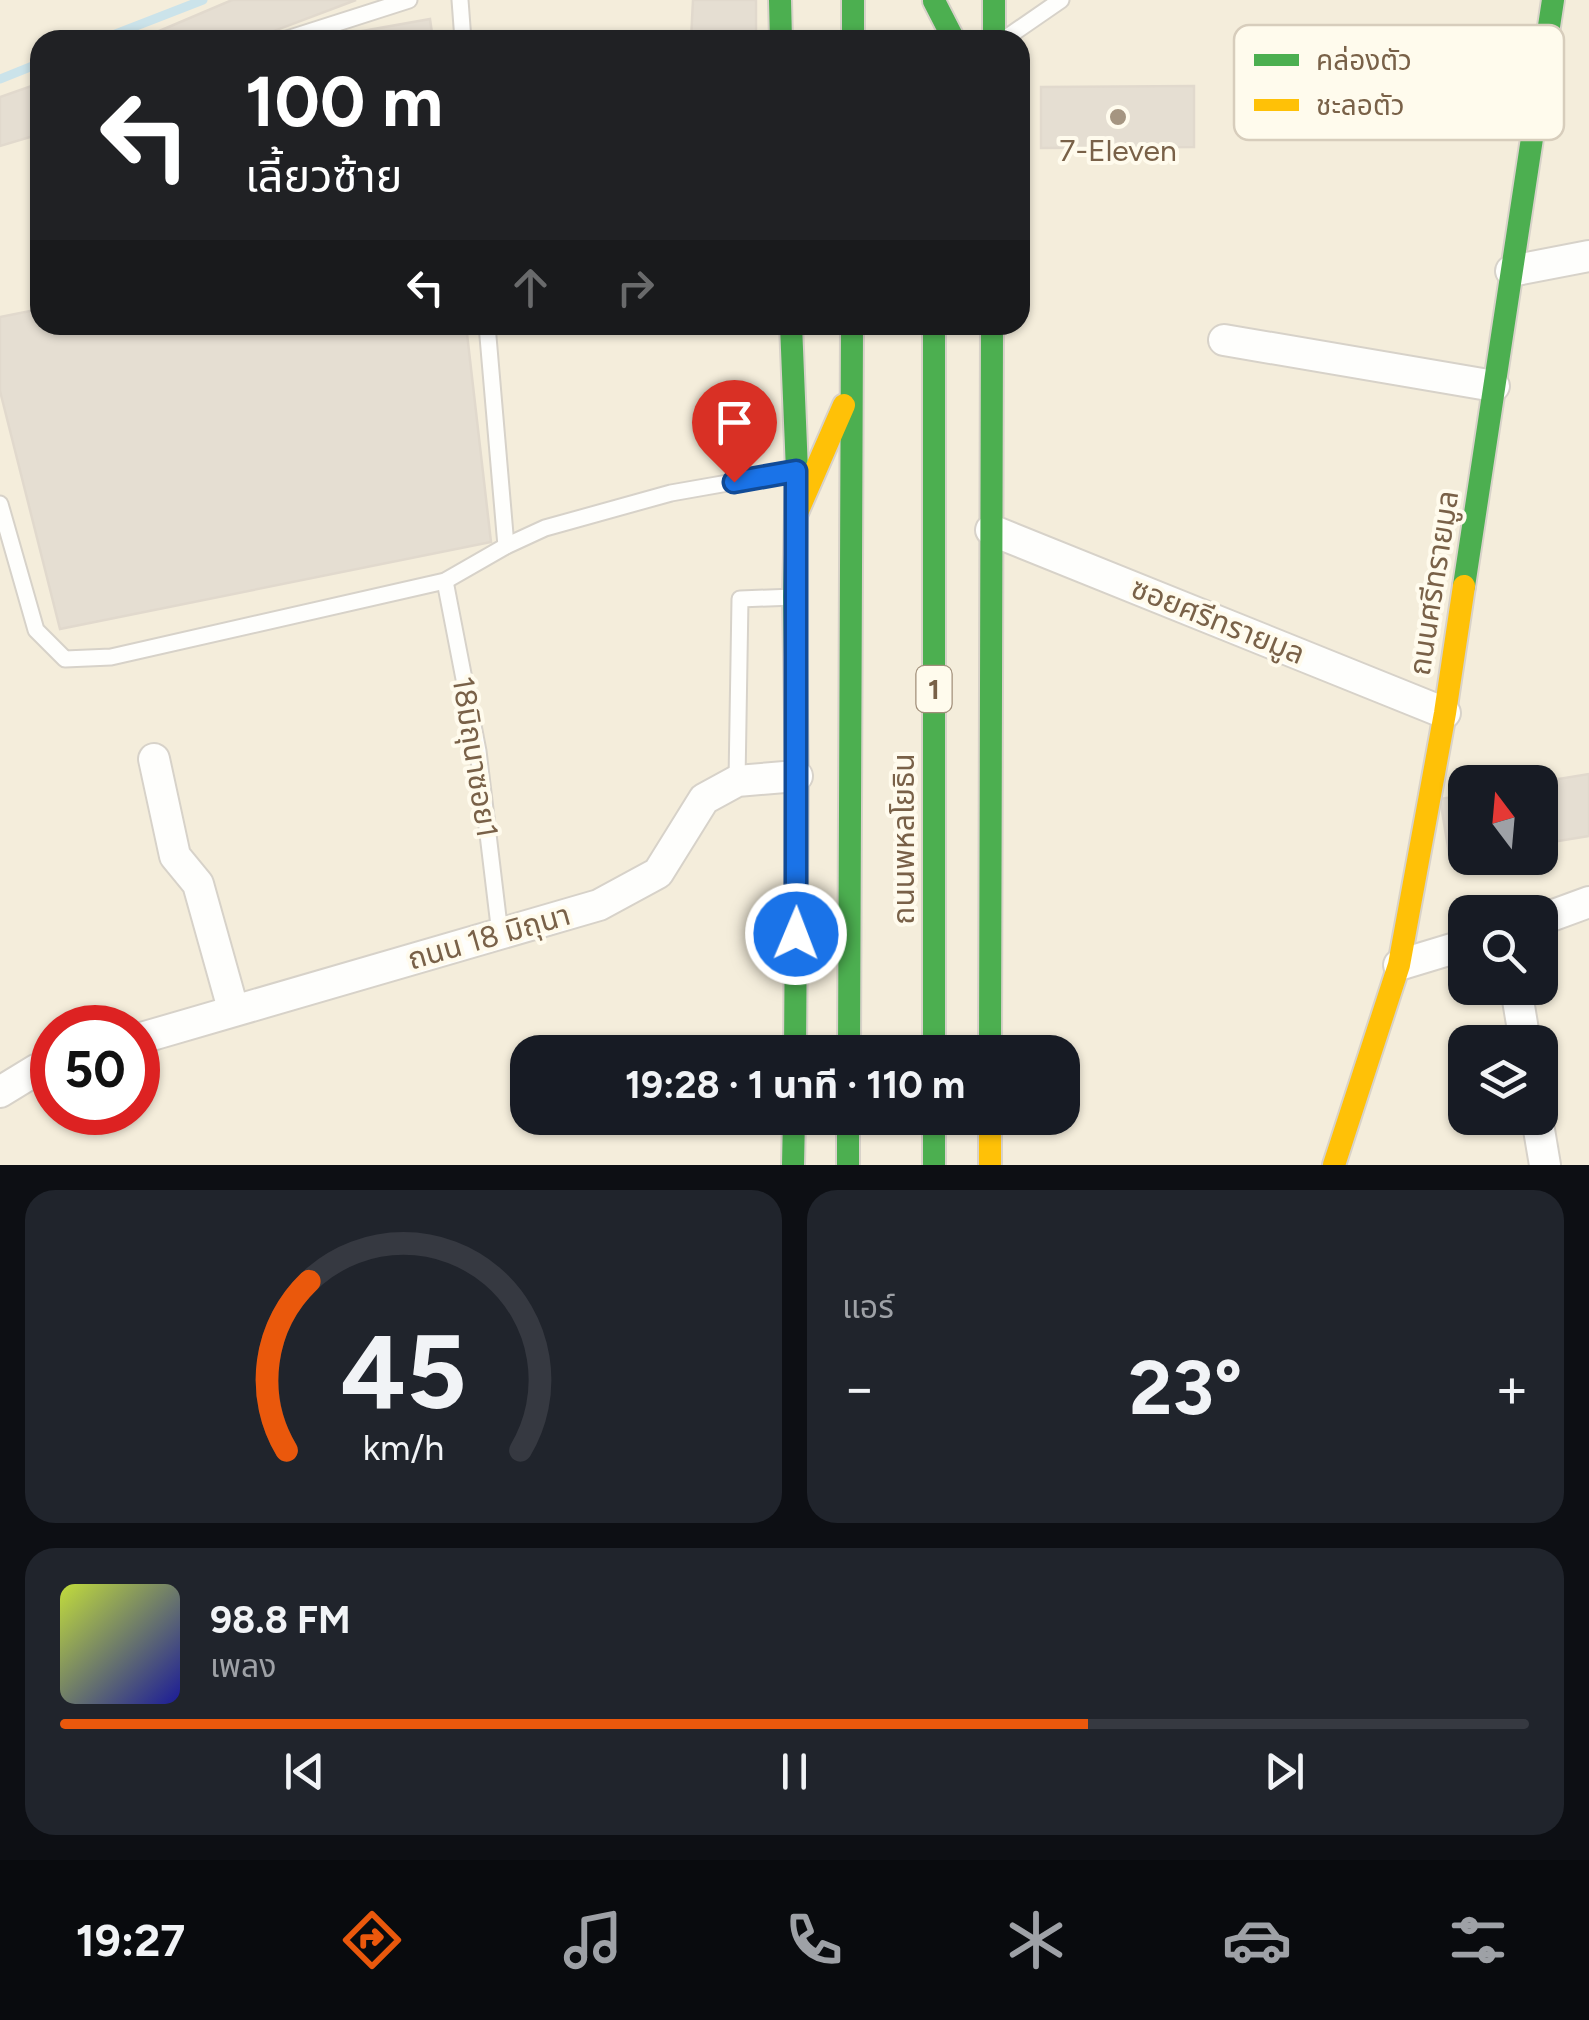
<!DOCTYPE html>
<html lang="th">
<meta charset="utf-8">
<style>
body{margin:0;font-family:Figtree,"Noto Sans Thai",sans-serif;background:#20242c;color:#f1f3f6;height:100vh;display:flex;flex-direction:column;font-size:38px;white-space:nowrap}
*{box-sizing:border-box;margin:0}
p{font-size:32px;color:#9ea1a6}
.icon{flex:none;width:55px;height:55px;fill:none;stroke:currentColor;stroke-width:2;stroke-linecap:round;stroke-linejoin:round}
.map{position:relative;height:1165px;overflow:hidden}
.drawer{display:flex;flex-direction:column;gap:25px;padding:25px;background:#0d0f14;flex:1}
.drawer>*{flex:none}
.top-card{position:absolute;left:30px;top:30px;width:1000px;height:305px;border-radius:30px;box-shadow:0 2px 8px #0004;background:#202124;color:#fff;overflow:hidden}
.needle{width:65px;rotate:344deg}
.controls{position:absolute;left:1448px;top:765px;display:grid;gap:20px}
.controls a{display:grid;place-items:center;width:110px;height:110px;border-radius:20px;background:#171b24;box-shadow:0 2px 8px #0004;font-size:50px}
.speed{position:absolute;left:30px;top:1005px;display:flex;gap:20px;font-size:50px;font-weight:700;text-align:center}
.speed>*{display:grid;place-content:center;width:130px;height:130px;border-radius:50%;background:#171b24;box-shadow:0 2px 8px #0004;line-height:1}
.speed .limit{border:15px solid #d22;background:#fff;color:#111}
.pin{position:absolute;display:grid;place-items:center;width:85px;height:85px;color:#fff;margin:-102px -42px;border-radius:50% 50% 50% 0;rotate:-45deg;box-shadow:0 0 10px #0007}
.pin .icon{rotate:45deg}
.me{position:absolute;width:110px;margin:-55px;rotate:1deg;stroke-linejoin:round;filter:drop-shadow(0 0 8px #0008)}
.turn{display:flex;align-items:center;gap:35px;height:210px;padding:0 50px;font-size:45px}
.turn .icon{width:130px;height:130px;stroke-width:2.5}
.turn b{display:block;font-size:70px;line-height:85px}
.lanes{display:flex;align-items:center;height:95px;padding:0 50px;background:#0003;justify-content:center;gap:50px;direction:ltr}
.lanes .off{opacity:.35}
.big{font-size:75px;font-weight:700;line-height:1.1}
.drawer .widget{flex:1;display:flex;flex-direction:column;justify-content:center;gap:15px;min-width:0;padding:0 35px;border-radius:30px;background:#20242c}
.drawer .dial{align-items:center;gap:0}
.dial svg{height:260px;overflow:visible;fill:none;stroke:#363941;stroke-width:7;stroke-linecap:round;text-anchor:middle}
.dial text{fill:#f1f3f6;stroke:none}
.song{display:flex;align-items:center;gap:30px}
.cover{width:120px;height:120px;border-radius:15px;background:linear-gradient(135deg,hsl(70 70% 55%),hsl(240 70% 35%))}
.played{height:10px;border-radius:5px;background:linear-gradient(90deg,#ea580c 70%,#363941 70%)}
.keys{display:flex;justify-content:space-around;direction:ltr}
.heat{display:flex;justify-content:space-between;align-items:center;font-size:55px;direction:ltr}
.drawer .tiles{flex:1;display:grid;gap:25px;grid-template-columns:1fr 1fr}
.widget:last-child{grid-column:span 2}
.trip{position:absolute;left:510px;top:1035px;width:570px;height:100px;border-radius:30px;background:#171b24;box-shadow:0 2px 8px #0004;font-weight:700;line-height:100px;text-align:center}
.menu{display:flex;height:160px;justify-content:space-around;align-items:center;background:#090b0e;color:#9ea1a6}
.menu .icon{width:70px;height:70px}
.menu .active{color:#ea580c}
.menu b{font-size:45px;color:#f1f3f6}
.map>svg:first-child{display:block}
.residential{fill:#f4eddb;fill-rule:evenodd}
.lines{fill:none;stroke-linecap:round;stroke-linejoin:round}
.stream{stroke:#cbe3ea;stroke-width:9}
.building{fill:#e5ded2;stroke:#e1d9cd;stroke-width:2.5}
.lane-casing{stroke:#d7d2c9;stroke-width:19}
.street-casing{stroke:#d7d2c9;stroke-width:34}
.fast-casing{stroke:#d8d2c9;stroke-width:26}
.slow-casing{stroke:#d8d2c9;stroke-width:26}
.lane{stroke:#fefefc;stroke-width:15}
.street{stroke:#fefefc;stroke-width:30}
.fast{stroke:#4caf50;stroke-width:22}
.slow{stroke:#ffc107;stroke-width:22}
.route-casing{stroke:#114b97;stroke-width:25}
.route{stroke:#1a73e8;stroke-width:18}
.poi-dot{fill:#a59581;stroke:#fffbed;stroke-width:4}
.labels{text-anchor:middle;stroke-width:8;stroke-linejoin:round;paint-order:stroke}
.shield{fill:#fffbed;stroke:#a18f7a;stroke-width:2.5}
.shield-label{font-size:28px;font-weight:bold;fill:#796148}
.poi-label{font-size:30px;fill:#796148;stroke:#fffbed}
.street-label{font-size:30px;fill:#796148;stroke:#fffbed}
.key{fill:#fffbed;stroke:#d7cdbc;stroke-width:2.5}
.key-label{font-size:28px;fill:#796148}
</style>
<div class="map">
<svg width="1589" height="1165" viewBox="0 0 1589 1165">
<rect width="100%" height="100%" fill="#f8f5eb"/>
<path class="residential" d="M0,0H1589V1165H0ZM40,40H1020V325H40ZM1465,782H1540V858H1465ZM1465,912H1540V988H1465ZM52,1028H138V1112H52ZM1465,1042H1540V1118H1465ZM528,1052H1062V1118H528Z"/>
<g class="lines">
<g class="stream">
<path d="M100,40L203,0"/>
<path d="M0,79L40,63"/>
</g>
</g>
<g class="building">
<path d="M232,0H356L250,40H138Z"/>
<path d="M693,0H756V40H691Z"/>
<path d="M430,19L433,40H318L323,38Z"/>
<path d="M40,83V134L0,146V97Z"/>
<path d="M1194,86V147L1041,148V87Z"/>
<path d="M40,309V325H466L491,542L60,629L0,391V317Z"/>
<path d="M1589,774V836L1540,844V782Z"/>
<path d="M1465,795V857L1450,859L1440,799Z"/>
</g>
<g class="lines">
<g class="lane-casing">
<g id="lane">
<path d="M460,0L463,40"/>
<path d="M284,40L409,0"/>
<path d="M1003,40L1061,0"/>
<path d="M487,325L506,546"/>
<path d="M0,504L36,630L65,659L111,657L445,581L506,546L545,528L671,493L796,471"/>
<path d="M445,581L478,751L500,934"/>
<path d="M737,781L740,599L794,597"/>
</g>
</g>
<g class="street-casing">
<g id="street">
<path d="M1511,271L1589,256"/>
<path d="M1224,340L1494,386"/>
<path d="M991,530L1445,713"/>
<path d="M154,759L175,856L198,884L233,1009"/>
<path d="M1540,920L1589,902"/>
<path d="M1399,965L1465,945"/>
<path d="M1516,988L1525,1042"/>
<path d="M138,1039L599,905L658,873L704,799L737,781L797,776"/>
<path d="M0,1092L36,1070L52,1064"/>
<path d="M1537,1118L1545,1165"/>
</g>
</g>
<g class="fast-casing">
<g id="fast">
<path d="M780,0L781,40"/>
<path d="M853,0V40"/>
<path d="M994,0V40"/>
<path d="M934,1L954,40"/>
<path d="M791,325L797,471L794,597L797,776L795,1052"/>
<path d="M934,325V1052"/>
<path d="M1464,586L1553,0"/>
<path d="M849,1052L852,325"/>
<path d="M990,1052L992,325"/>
<path d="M848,1118V1165"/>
<path d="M934,1118V1165"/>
<path d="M793,1165L794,1118"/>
</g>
</g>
<g class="slow-casing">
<g id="slow">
<path d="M796,515L844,405"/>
<path d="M990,1118V1165"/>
<path d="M1334,1165L1399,965L1445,713L1464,586"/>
</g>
</g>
<use href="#lane" class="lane"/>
<use href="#street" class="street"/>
<use href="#fast" class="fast"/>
<use href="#slow" class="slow"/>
</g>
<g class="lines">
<g class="route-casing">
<path id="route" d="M734,482L796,471C795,625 797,780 796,934"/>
</g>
<use href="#route" class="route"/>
</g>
<circle class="poi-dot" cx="1118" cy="117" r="10"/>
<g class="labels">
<rect class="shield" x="916.5" y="666" width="35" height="46" rx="8"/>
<g class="shield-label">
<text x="934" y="699">1</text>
</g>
<g class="poi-label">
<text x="1118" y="161">7-Eleven</text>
</g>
<g class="street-label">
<text transform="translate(1434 583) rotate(-81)" y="10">ถนนศรีทรายมูล</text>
<text transform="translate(1218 621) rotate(22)" y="10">ซอยศรีทรายมูล</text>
<text transform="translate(475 757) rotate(81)" y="10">18มิถุนาซอย1</text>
<text transform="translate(904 839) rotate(-90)" y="10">ถนนพหลโยธิน</text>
<text transform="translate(489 937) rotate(-16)" y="10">ถนน 18 มิถุนา</text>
</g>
</g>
<rect x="1234" y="25" width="330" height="115" rx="15" class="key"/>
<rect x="1254" y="54" width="45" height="12" fill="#4caf50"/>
<rect x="1254" y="99" width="45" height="12" fill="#ffc107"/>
<g class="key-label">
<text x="1316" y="70">คล่องตัว</text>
<text x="1316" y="115">ชะลอตัว</text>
</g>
</svg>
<div class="controls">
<a><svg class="needle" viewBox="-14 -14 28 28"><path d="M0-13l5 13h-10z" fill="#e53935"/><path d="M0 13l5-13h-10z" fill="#9ea1a6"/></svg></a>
<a><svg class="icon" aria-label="search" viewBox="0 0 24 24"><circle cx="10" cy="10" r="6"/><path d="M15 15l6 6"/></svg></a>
<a><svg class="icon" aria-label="layers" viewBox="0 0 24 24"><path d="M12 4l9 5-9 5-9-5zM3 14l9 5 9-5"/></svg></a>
</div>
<div class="speed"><div class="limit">50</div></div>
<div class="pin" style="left:734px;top:482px;background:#d93025"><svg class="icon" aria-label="arrive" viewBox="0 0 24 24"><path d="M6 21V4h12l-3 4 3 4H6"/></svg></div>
<svg class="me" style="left:796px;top:934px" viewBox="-20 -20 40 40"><circle r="17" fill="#1a73e8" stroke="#fff" stroke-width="3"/><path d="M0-11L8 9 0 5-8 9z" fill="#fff"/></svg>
<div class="trip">19:28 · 1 นาที · 110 m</div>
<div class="top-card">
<div class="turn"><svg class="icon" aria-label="left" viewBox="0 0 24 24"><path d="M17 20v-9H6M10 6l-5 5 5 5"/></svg><div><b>100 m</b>เลี้ยวซ้าย</div></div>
<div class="lanes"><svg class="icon" aria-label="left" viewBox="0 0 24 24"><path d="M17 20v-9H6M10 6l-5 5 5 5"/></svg><svg class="icon off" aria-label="ahead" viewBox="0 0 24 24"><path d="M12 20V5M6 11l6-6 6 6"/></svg><svg class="icon off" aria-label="right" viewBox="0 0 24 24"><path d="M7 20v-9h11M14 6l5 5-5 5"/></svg></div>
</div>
</div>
<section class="drawer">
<div class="tiles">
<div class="widget dial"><svg viewBox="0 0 100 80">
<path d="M14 69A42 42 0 1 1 86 69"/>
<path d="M14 69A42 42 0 0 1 21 17" stroke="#ea580c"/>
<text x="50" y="56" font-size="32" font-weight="700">45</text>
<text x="50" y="72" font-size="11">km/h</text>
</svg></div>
<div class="widget"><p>แอร์</p>
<div class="heat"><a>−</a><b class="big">23°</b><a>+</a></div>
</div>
<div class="widget">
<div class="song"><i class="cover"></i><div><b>98.8 FM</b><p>เพลง</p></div></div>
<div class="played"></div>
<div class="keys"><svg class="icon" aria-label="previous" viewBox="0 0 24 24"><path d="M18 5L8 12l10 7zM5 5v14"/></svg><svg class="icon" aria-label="pause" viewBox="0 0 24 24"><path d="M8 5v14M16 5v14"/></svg><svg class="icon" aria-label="next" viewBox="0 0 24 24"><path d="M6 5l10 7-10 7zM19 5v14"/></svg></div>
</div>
</div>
</section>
<nav class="menu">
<b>19:27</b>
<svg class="icon active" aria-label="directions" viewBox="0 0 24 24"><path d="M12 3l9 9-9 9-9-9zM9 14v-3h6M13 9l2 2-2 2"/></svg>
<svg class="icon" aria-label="music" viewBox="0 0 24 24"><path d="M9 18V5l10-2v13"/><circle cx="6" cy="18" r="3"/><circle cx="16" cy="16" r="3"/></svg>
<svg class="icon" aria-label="phone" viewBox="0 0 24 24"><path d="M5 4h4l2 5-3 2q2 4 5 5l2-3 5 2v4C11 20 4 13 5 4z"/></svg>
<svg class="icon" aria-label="climate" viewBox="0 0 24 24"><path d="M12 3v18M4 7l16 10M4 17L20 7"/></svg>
<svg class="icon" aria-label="car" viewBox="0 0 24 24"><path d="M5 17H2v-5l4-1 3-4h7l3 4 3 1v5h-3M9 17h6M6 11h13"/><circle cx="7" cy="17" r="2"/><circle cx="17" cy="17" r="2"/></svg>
<svg class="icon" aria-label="filters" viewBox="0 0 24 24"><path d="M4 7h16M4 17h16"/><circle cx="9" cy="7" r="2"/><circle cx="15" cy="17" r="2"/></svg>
</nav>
